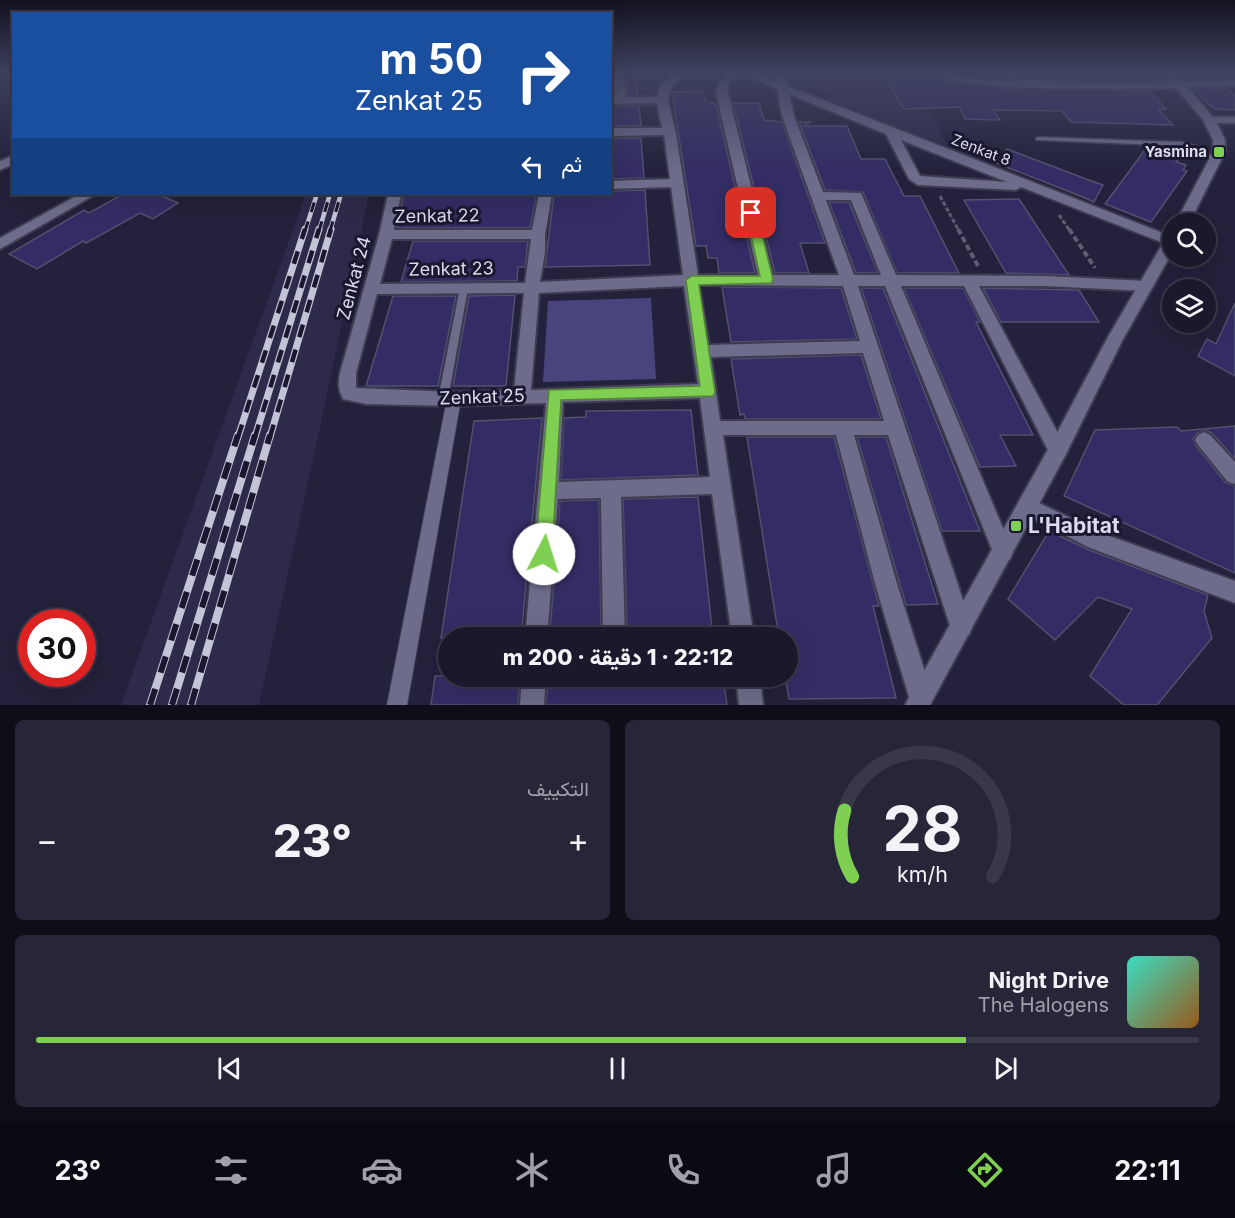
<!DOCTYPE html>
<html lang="ar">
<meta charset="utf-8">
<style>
body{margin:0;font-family:Inter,Vazirmatn,sans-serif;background:#272638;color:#f1f3f6;direction:rtl;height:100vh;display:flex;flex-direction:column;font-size:22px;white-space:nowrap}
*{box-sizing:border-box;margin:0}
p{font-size:20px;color:#9fa0a9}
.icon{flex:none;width:33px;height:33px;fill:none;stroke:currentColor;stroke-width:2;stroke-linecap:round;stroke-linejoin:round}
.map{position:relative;height:705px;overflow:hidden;direction:ltr}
.drawer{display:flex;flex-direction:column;gap:15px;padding:15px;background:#0e0e18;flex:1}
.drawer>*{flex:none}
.top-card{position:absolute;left:12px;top:12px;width:600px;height:183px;border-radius:0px;box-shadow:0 6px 24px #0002,0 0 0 2px #383848;direction:rtl;background:#1a4fa0;color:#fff;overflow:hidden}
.tools{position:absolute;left:1162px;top:213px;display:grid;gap:12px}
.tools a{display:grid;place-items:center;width:54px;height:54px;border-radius:50%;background:#1a192c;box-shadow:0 6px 24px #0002,0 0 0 2px #383848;font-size:30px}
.speed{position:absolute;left:18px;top:609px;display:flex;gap:12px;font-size:30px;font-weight:700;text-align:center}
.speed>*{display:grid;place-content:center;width:78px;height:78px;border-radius:50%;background:#1a192c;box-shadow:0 6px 24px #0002,0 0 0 2px #383848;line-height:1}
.speed .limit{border:9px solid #d22;background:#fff;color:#111}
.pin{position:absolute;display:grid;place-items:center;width:51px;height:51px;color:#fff;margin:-26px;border-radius:12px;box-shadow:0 3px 9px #0006}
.me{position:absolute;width:66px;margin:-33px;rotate:5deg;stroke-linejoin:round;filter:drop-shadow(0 0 4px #0008)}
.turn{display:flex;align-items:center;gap:21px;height:126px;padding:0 30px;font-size:27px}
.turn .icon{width:78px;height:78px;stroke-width:2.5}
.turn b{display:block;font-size:42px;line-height:51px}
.then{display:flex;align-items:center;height:57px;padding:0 30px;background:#0003;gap:12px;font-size:22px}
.big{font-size:45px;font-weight:800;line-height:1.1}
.drawer .card{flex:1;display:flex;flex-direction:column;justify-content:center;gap:9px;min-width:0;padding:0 21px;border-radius:9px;background:#272638}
.drawer .dial{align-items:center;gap:0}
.dial svg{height:156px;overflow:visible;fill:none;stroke:#383848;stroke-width:7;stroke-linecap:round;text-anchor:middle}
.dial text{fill:#f1f3f6;stroke:none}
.song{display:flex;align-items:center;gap:18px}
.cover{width:72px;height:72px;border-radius:9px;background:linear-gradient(135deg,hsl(170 70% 55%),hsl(30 70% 35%))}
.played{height:6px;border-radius:3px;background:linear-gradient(90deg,#7fd052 80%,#383848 80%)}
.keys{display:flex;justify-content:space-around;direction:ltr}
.heat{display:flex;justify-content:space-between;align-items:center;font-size:33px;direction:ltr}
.drawer .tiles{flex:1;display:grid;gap:15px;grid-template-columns:1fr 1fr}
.card:last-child{grid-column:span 2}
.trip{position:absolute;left:438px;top:627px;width:360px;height:60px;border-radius:30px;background:#1a192c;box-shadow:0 6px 24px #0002,0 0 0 2px #383848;font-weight:800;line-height:60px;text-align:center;direction:rtl}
.menu{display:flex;height:96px;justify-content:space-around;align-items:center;background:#0a0a12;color:#9fa0a9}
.menu .icon{width:42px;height:42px}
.menu .active{color:#7fd052}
.menu b{font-size:27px;color:#f1f3f6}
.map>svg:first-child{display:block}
.built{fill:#2e2b4a}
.green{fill:#4a447d}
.building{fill:#342d65;stroke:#52516e;stroke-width:1.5}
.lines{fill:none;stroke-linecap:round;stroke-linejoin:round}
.service-casing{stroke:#3f3c52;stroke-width:3}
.pedestrian-casing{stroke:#3f3c52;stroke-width:2}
.minor-casing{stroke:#3f3c52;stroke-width:4}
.secondary-casing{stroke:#3f3c52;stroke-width:4}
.path-far1{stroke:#5e5d74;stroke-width:3;stroke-dasharray:4.5 2;stroke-linecap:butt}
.path{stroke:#5e5d74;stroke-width:4;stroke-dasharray:6 3;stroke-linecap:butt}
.service{fill:#6d6c8a;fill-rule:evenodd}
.pedestrian{fill:#6d6c8a;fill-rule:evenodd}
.minor{fill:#6d6c8a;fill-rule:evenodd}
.secondary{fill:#6d6c8a;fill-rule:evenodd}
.rail-far2-casing{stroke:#c4c4d7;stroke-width:4.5}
.rail-far1-casing{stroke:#c4c4d7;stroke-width:7}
.rail-casing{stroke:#c4c4d7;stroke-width:8}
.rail-far2{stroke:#1a1830;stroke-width:3;stroke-dasharray:10;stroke-linecap:butt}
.rail-far1{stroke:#1a1830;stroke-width:4.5;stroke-dasharray:13;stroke-linecap:butt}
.rail{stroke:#1a1830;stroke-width:6;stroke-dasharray:17;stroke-linecap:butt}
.route{fill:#7fd052;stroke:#538735;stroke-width:1.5}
.poi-dot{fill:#7fd052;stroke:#1a1830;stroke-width:2}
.labels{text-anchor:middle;stroke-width:6;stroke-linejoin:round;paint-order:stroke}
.far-street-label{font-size:15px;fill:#dcdcee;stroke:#1a1830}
.far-poi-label{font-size:15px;font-weight:bold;fill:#dcdcee;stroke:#1a1830;text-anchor:end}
.street-label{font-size:18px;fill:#dcdcee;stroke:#1a1830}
.near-poi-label{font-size:21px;font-weight:bold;fill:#dcdcee;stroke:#1a1830;text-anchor:start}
</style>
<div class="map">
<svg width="1235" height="705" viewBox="0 0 1235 705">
<rect width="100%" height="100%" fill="#23213b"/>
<g class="built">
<path d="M782,73H913L947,146L828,100L833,95L807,86L800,90L784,84Z"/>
<path d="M306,194H369L321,423L259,705H121Z"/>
</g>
<path class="green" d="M651,298L656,379L543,382L548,301Z"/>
<g class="building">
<path d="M626,73H637L638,95H628Z"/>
<path d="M887,73H927L945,82L1008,89L1149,91L1166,109H1158L1173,125L1071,122L1062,111L993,110L1000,120L965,119L959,107L904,109L884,78H891Z"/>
<path d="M955,73H1132L1138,80L1116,81Z"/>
<path d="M1179,73H1211L1216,78L1183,79Z"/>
<path d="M1227,88L1235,96V110L1214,109L1194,89Z"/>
<path d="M703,91L705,101L716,104L755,273H719L717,258H708L706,246H696L672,92Z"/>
<path d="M733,103H759L764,120L782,122L825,243H800L809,273H775Z"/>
<path d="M610,106H639L641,126H610Z"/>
<path d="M799,122H810L804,126H847L861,159H885L904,196H920L959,273H897L863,192L825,190Z"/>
<path d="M610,138H641L644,178L610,179Z"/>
<path d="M1147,147L1179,159L1176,162L1186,165L1183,170L1187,171L1151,222L1105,204Z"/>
<path d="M1007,149L1086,179L1103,185L1094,202L1083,197L996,163Z"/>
<path d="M645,190L650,265L545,267L554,194H610V191Z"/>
<path d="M123,194H157L178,203L153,219L140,213L86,243L83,241L37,269L9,254L84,210L89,213Z"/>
<path d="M404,194H537L530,228H397Z"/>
<path d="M1019,199L1069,275L1006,273L964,200Z"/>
<path d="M829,202H849L878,273H856Z"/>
<path d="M413,241H528L525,267H518L517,281L401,282Z"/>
<path d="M722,287L841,288L857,339L731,342Z"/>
<path d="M861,288H883L980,531H942Z"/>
<path d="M904,288H963L980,322H976L1033,435H1000L1016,466L980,467Z"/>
<path d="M983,288L1079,290L1099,322H1001Z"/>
<path d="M515,295L506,386H453L469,296Z"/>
<path d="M393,296H456L438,386H366Z"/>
<path d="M1235,303V376L1198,356L1207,339L1216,344Z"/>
<path d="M861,355L881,419H745L744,414L740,415L731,359Z"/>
<path d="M691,410L698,475L561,480L564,418L586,417V411Z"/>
<path d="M542,418L521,638H441L474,421Z"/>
<path d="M1235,426V459L1212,433L1205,430L1197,433L1193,439L1196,446L1226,483L1235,486V573L1064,496L1095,430L1177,427L1181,431Z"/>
<path d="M747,437H834L879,606H873L896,698L789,699L785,676H788V638H779Z"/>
<path d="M857,437H886L938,604L906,605Z"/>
<path d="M698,497L712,629L627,631L623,499Z"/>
<path d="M599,500L601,630H550L560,501Z"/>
<path d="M1049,531L1087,549L1208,595L1204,611L1212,638L1157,705H1124L1090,676L1132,609L1098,597L1055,640L1008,599Z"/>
<path d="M435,676H520L518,705H431Z"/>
<path d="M548,676H723L727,705H546Z"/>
</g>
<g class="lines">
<g class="service-casing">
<g id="service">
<path d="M1038,137L1183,142L1200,147L1219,162L1216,164L1214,163L1196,149L1183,146L1036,140V138Z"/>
<path d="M464,285L468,288L448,399L446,402H440L438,399L460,288Z"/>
</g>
</g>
<g class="pedestrian-casing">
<path id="pedestrian" d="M454,393L459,395L461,399L407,705H387L447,399L449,395Z"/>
</g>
<g class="minor-casing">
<g id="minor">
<path d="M614,73H624L626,97H657C661,81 671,73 686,73L671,88L668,100L676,134L698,275H758L716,93L718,85L726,73H737L728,85V93L773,275H839L782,116L777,89L742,73H757L775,81L774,73H784L787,86L1173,237V245L1166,244L1021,187L1016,190L918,185L909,179L886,134L789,94L794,116L823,192L861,193L896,275L1045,276L1146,281L1154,286L1146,291L1045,286H979L1067,450L1065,456L1058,458L1051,456L964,286H901L1013,552L1010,559L1003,562L996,559L993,552L885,286H858L972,627L969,635L961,638L953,635L888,435H854L898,587L933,697L930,705H912L909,697L876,587L836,435H723L754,638H732L712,494L621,497L625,638H603L601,498L558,499L547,638H525L546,403L454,406L366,404L343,399C338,389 338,383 340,373L379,235L388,194H401L394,230H532L539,194H552L545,234V252L540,282L683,275L671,187L610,189V181L670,179L664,135L610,136V128H662L657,103L610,104V98H615ZM901,140L1007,182L920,176ZM826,200H851L881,275H854ZM392,239H531L525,283L380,284ZM699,285L843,286L860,341L709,345ZM684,286L698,384L531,390L539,293ZM524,293L514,390L454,392L356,388V373L377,294ZM863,353L884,421H720L711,357ZM700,398L710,477L559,482L563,402Z"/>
<path d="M929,73H947L959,77L1116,83L1171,81L1165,73H1176L1182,81L1235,80V86L1188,87L1215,120L1209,123L1205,122L1176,88C1135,89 955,93 929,73Z"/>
<path d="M14,155V164L0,170V161Z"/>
<path d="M80,194H96L0,249V238Z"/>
<path d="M1204,432L1210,435L1235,462V484L1228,482L1198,445L1195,440L1198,435Z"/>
<path d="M1027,497L1101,533L1235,581V603L1088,547L1020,512L1017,506L1020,500Z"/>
<path d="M522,676H546L544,705H520Z"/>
<path d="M736,676H760L763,705H739Z"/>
</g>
</g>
<g class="secondary-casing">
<g id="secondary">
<path d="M1209,117H1235V123H1217L1225,140V152L1189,224H1175L1213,152V140L1203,120Z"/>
<path d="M1173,233V251L1122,341L1065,456L930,705H905L1051,444L1108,337L1166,238Z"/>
</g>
</g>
<g class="path-far1">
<path d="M940,196L959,231"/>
<path d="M1059,215L1070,231"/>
</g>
<g class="path">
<path d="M958,229L978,266"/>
<path d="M1069,229L1095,268"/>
</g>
<use href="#service" class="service"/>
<use href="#pedestrian" class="pedestrian"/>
<use href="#minor" class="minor"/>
<use href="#secondary" class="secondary"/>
<g class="rail-far2-casing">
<g id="rail-far2">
<path d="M305,231L317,194"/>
<path d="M319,231L330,194"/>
<path d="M330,231L341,194"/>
</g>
</g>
<g class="rail-far1-casing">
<g id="rail-far1">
<path d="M238,437L305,229"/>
<path d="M255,437L319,229"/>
<path d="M270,437L331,229"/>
</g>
</g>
<g class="rail-casing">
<g id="rail">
<path d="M150,705L238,435"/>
<path d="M172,705L255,435"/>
<path d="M191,705L270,435"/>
</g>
</g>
<use href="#rail-far2" class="rail-far2"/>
<use href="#rail-far1" class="rail-far1"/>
<use href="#rail" class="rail"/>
</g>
<linearGradient id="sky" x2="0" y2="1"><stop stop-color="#131220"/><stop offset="0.42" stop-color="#3f4360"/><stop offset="1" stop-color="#3f4360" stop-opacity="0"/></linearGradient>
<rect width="1235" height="172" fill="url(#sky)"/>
<path class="route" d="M751,209L757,213L773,280L771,283L699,285L715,392L713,396L561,400L552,554L550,559L544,562L538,559L535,554L549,390L700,386L686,280L692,276H760L746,213Z"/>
<g class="poi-dot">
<rect x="1213" y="146" width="12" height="12" rx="3"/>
<rect x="1010" y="520" width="12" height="12" rx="3"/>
</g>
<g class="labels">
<g class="far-street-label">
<text transform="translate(981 150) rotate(21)" y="5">Zenkat 8</text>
</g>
<g class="far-poi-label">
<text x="1207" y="157">Yasmina</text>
</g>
<g class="street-label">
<text transform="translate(437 216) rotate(-1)" y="6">Zenkat 22</text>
<text transform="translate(451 269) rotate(-1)" y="6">Zenkat 23</text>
<text transform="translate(354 278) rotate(-75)" y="6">Zenkat 24</text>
<text transform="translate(482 397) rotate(-2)" y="6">Zenkat 25</text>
</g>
<g class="near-poi-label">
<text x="1028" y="533">L'Habitat</text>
</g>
</g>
</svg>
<div class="tools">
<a><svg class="icon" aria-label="search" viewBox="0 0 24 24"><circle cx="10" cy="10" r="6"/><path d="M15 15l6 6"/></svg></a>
<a><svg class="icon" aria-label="layers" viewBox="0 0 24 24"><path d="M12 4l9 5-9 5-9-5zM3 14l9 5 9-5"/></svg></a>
</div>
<div class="speed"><div class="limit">30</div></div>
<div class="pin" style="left:751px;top:213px;background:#d93025"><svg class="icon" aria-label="arrive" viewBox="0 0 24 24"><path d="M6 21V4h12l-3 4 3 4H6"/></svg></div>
<svg class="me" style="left:544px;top:554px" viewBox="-20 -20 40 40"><circle r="19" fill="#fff"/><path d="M0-13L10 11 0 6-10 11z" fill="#7fd052"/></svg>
<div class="trip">22:12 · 1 دقيقة · 200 m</div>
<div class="top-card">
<div class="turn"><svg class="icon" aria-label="right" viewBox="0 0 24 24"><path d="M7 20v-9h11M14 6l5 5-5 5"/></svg><div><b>50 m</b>Zenkat 25</div></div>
<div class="then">ثم<svg class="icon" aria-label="left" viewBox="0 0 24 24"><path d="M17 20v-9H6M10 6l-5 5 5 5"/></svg></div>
</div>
</div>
<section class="drawer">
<div class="tiles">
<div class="card dial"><svg viewBox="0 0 100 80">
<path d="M14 69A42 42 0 1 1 86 69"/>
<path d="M14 69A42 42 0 0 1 10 35" stroke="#7fd052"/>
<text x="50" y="56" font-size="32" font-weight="700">28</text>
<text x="50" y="72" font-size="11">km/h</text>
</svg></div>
<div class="card"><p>التكييف</p>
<div class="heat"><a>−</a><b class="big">23°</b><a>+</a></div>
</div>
<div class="card">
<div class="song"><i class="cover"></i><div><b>Night Drive</b><p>The Halogens</p></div></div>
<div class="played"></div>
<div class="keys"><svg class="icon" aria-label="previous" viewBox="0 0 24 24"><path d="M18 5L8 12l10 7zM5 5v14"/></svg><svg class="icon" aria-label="pause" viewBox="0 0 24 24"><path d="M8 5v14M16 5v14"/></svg><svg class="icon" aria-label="next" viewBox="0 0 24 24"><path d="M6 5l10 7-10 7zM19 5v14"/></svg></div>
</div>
</div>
</section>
<nav class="menu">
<b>22:11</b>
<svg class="icon active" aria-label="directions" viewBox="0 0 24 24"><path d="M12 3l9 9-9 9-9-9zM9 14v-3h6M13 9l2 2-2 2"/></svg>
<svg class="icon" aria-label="music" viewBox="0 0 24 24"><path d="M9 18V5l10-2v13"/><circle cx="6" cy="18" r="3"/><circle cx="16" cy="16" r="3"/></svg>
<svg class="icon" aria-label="phone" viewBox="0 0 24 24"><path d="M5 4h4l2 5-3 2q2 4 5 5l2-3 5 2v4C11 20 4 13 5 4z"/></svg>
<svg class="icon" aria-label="climate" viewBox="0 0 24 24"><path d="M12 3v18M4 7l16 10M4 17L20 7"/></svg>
<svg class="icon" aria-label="car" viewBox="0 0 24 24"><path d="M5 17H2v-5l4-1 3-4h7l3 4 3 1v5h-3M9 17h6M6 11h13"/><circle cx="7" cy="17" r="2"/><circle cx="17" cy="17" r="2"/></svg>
<svg class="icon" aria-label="filters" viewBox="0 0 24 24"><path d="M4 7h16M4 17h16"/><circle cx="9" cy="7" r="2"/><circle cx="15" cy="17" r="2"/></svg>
<b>23°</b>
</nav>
